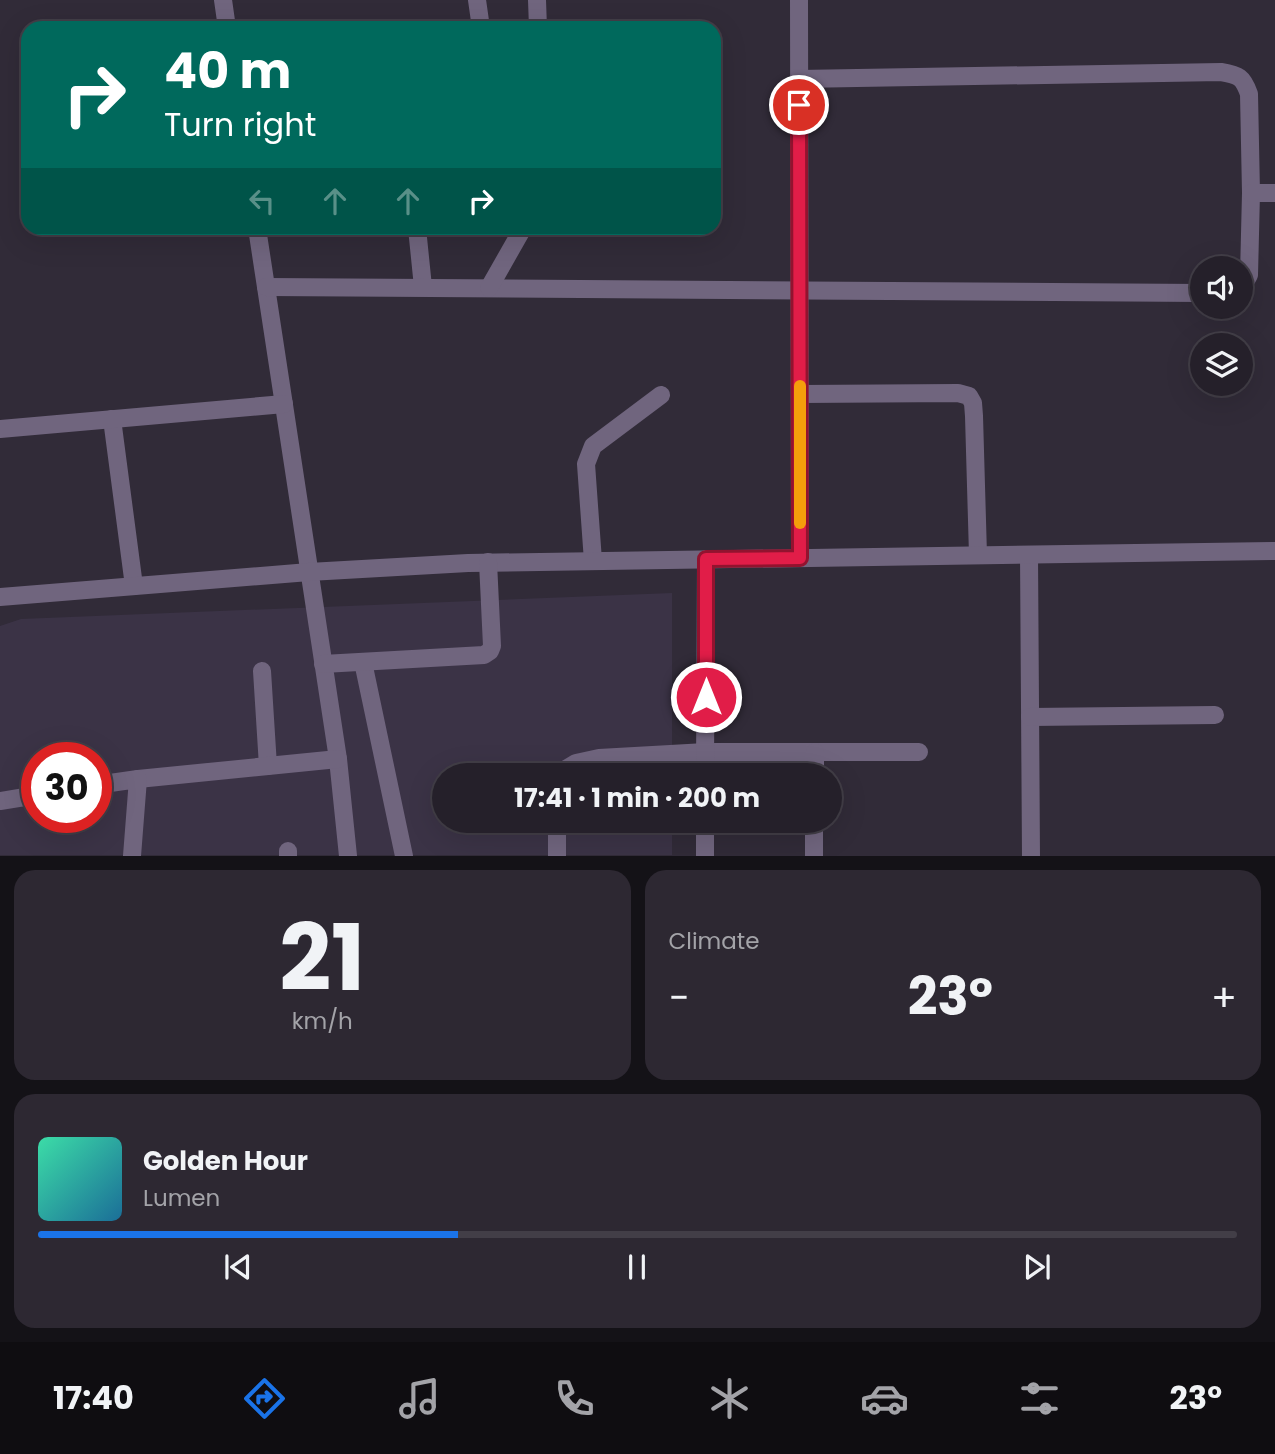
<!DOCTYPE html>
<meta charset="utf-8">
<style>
body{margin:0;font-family:Poppins,sans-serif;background:#2d2832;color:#f1f3f6;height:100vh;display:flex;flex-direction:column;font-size:26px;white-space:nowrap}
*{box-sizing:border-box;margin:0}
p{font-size:23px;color:#a3a3a8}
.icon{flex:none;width:38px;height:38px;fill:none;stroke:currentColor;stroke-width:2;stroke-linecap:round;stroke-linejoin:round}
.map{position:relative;height:856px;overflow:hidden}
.details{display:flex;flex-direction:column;gap:14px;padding:14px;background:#141217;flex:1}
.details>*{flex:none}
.top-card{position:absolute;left:21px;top:21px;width:700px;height:214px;border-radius:21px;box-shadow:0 7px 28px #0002,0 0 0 2px #423e47;background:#00695c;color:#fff;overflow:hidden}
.fabs{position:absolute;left:1190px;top:256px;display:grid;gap:14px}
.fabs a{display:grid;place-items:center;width:63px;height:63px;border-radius:50%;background:#25202a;box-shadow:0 7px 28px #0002,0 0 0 2px #423e47;font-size:35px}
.speed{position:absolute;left:21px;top:742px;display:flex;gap:14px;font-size:35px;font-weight:700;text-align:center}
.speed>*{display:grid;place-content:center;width:91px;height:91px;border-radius:50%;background:#25202a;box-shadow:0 7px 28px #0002,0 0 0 2px #423e47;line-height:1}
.speed .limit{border:10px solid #d22;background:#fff;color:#111}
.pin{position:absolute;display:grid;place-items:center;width:60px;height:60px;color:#fff;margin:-30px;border:4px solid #fff;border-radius:50%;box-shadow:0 2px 7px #0007}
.me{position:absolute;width:77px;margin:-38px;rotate:0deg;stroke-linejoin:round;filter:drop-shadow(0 0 5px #0008)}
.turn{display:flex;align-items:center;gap:24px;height:147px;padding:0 28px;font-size:32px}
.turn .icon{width:91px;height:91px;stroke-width:2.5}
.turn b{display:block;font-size:49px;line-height:60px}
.lanes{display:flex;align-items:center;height:66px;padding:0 28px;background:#0003;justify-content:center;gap:35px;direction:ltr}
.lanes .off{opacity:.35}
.big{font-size:52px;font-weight:700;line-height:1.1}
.details .widget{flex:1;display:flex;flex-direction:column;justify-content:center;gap:10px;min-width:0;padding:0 24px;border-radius:21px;background:#2d2832}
.details .dial{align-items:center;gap:0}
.dial b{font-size:91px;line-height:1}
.song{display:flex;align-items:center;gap:21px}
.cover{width:84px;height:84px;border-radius:10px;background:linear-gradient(135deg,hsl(160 70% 55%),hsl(200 70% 35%))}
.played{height:7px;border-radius:4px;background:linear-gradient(90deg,#1a73e8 35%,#423e47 35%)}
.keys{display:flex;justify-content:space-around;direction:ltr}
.heat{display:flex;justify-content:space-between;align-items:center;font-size:38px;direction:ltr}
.details .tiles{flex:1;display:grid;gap:14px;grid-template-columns:1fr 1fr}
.widget:last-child{grid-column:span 2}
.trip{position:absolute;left:432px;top:763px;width:410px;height:70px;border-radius:35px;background:#25202a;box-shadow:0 7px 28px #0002,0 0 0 2px #423e47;font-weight:700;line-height:70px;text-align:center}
.menu{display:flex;height:112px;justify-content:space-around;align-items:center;background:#0f0d11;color:#a3a3a8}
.menu .icon{width:49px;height:49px}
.menu .selected{color:#1a73e8}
.menu b{font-size:32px;color:#f1f3f6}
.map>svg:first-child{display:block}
.built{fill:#3b3346;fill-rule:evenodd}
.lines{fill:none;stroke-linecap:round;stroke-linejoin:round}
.minor{stroke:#70657e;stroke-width:18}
.route-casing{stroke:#92132f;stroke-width:18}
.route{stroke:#e11d48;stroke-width:12}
.slow{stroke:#f59e0b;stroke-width:12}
</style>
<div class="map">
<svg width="1275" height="856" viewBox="0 0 1275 856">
<rect width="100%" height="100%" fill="#312b38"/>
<path class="built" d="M672,593V775H444V821H672V855H0V626L21,619ZM37,758H96V817H37Z"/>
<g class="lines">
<g class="minor">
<path d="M223,0L227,28"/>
<path d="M477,0L481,28"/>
<path d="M537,0L538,28"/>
<path d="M799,0L800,558"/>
<path d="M799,79L1221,72C1239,75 1243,77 1249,94L1251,193L1249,275L1243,286L1241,287"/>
<path d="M1251,193H1275"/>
<path d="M257,228L338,759L348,856"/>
<path d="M417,228L423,287"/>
<path d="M266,287L1202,293"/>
<path d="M489,288L523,228"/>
<path d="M800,394L958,393L969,396L973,403L974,416L978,555"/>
<path d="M112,419L134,586"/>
<path d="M0,429L284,404"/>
<path d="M1029,555L1031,856"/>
<path d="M593,561L586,464L593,446L661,395"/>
<path d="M0,597L309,572L468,563L1275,551"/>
<path d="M363,662L404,856"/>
<path d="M323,664L484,655L490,651L492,646L488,562"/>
<path d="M262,671L268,766"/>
<path d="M1030,717L1215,715"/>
<path d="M561,775V772L576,763L599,758L706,752H919"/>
<path d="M705,775L706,559"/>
<path d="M815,775V752"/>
<path d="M138,779L338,759"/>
<path d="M96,785L138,779L132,856"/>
<path d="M0,801L37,795"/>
<path d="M557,821V856"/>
<path d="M288,851V856"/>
<path d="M705,856V821"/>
<path d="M814,856V821"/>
</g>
</g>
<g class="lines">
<g class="route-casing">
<path id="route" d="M706,697V559L800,558L799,105"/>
</g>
<use href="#route" class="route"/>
<path class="slow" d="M800,386V523"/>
</g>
</svg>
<div class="fabs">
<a><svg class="icon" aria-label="sound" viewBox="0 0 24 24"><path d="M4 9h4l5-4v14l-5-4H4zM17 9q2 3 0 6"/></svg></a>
<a><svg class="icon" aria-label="layers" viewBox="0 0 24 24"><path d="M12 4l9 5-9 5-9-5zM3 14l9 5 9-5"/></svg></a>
</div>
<div class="speed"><div class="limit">30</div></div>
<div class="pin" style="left:799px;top:105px;background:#d93025"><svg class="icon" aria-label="arrive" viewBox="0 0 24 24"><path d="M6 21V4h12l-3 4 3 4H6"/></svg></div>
<svg class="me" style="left:706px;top:697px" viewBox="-20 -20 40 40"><circle r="17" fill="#e11d48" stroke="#fff" stroke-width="3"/><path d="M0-11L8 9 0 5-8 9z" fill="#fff"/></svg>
<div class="trip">17:41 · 1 min · 200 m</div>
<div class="top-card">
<div class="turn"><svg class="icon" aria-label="right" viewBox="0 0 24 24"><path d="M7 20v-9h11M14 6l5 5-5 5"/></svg><div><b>40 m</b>Turn right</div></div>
<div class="lanes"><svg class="icon off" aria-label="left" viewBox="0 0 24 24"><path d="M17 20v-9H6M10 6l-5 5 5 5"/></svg><svg class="icon off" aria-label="ahead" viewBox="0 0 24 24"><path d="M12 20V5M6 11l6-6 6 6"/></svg><svg class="icon off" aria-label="ahead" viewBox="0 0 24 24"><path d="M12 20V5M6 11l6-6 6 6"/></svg><svg class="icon" aria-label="right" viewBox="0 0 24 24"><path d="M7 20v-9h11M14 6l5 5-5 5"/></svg></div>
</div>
</div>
<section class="details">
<div class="tiles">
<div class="widget dial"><b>21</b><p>km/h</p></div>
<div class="widget"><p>Climate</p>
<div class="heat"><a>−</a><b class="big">23°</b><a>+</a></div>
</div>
<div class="widget">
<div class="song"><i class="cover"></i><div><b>Golden Hour</b><p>Lumen</p></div></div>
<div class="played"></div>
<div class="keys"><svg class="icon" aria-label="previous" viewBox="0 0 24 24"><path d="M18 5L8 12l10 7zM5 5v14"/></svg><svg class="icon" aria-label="pause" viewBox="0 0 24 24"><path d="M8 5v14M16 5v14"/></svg><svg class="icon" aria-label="next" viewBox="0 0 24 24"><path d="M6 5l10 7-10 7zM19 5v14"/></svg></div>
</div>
</div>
</section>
<nav class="menu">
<b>17:40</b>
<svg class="icon selected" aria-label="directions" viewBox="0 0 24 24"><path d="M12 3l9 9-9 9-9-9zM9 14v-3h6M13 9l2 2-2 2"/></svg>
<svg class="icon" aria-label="music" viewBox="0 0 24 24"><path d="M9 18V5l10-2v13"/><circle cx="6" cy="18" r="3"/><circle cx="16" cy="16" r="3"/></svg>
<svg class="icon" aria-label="phone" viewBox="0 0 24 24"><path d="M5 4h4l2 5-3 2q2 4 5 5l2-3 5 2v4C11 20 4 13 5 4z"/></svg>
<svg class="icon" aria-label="climate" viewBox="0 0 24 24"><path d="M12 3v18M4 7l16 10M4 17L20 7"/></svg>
<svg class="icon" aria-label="car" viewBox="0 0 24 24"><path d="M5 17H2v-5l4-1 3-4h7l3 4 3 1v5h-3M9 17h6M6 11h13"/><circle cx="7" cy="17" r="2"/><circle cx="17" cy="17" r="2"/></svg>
<svg class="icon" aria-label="filters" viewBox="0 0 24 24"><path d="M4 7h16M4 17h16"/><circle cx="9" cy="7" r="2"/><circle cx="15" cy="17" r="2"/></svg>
<b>23°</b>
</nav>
